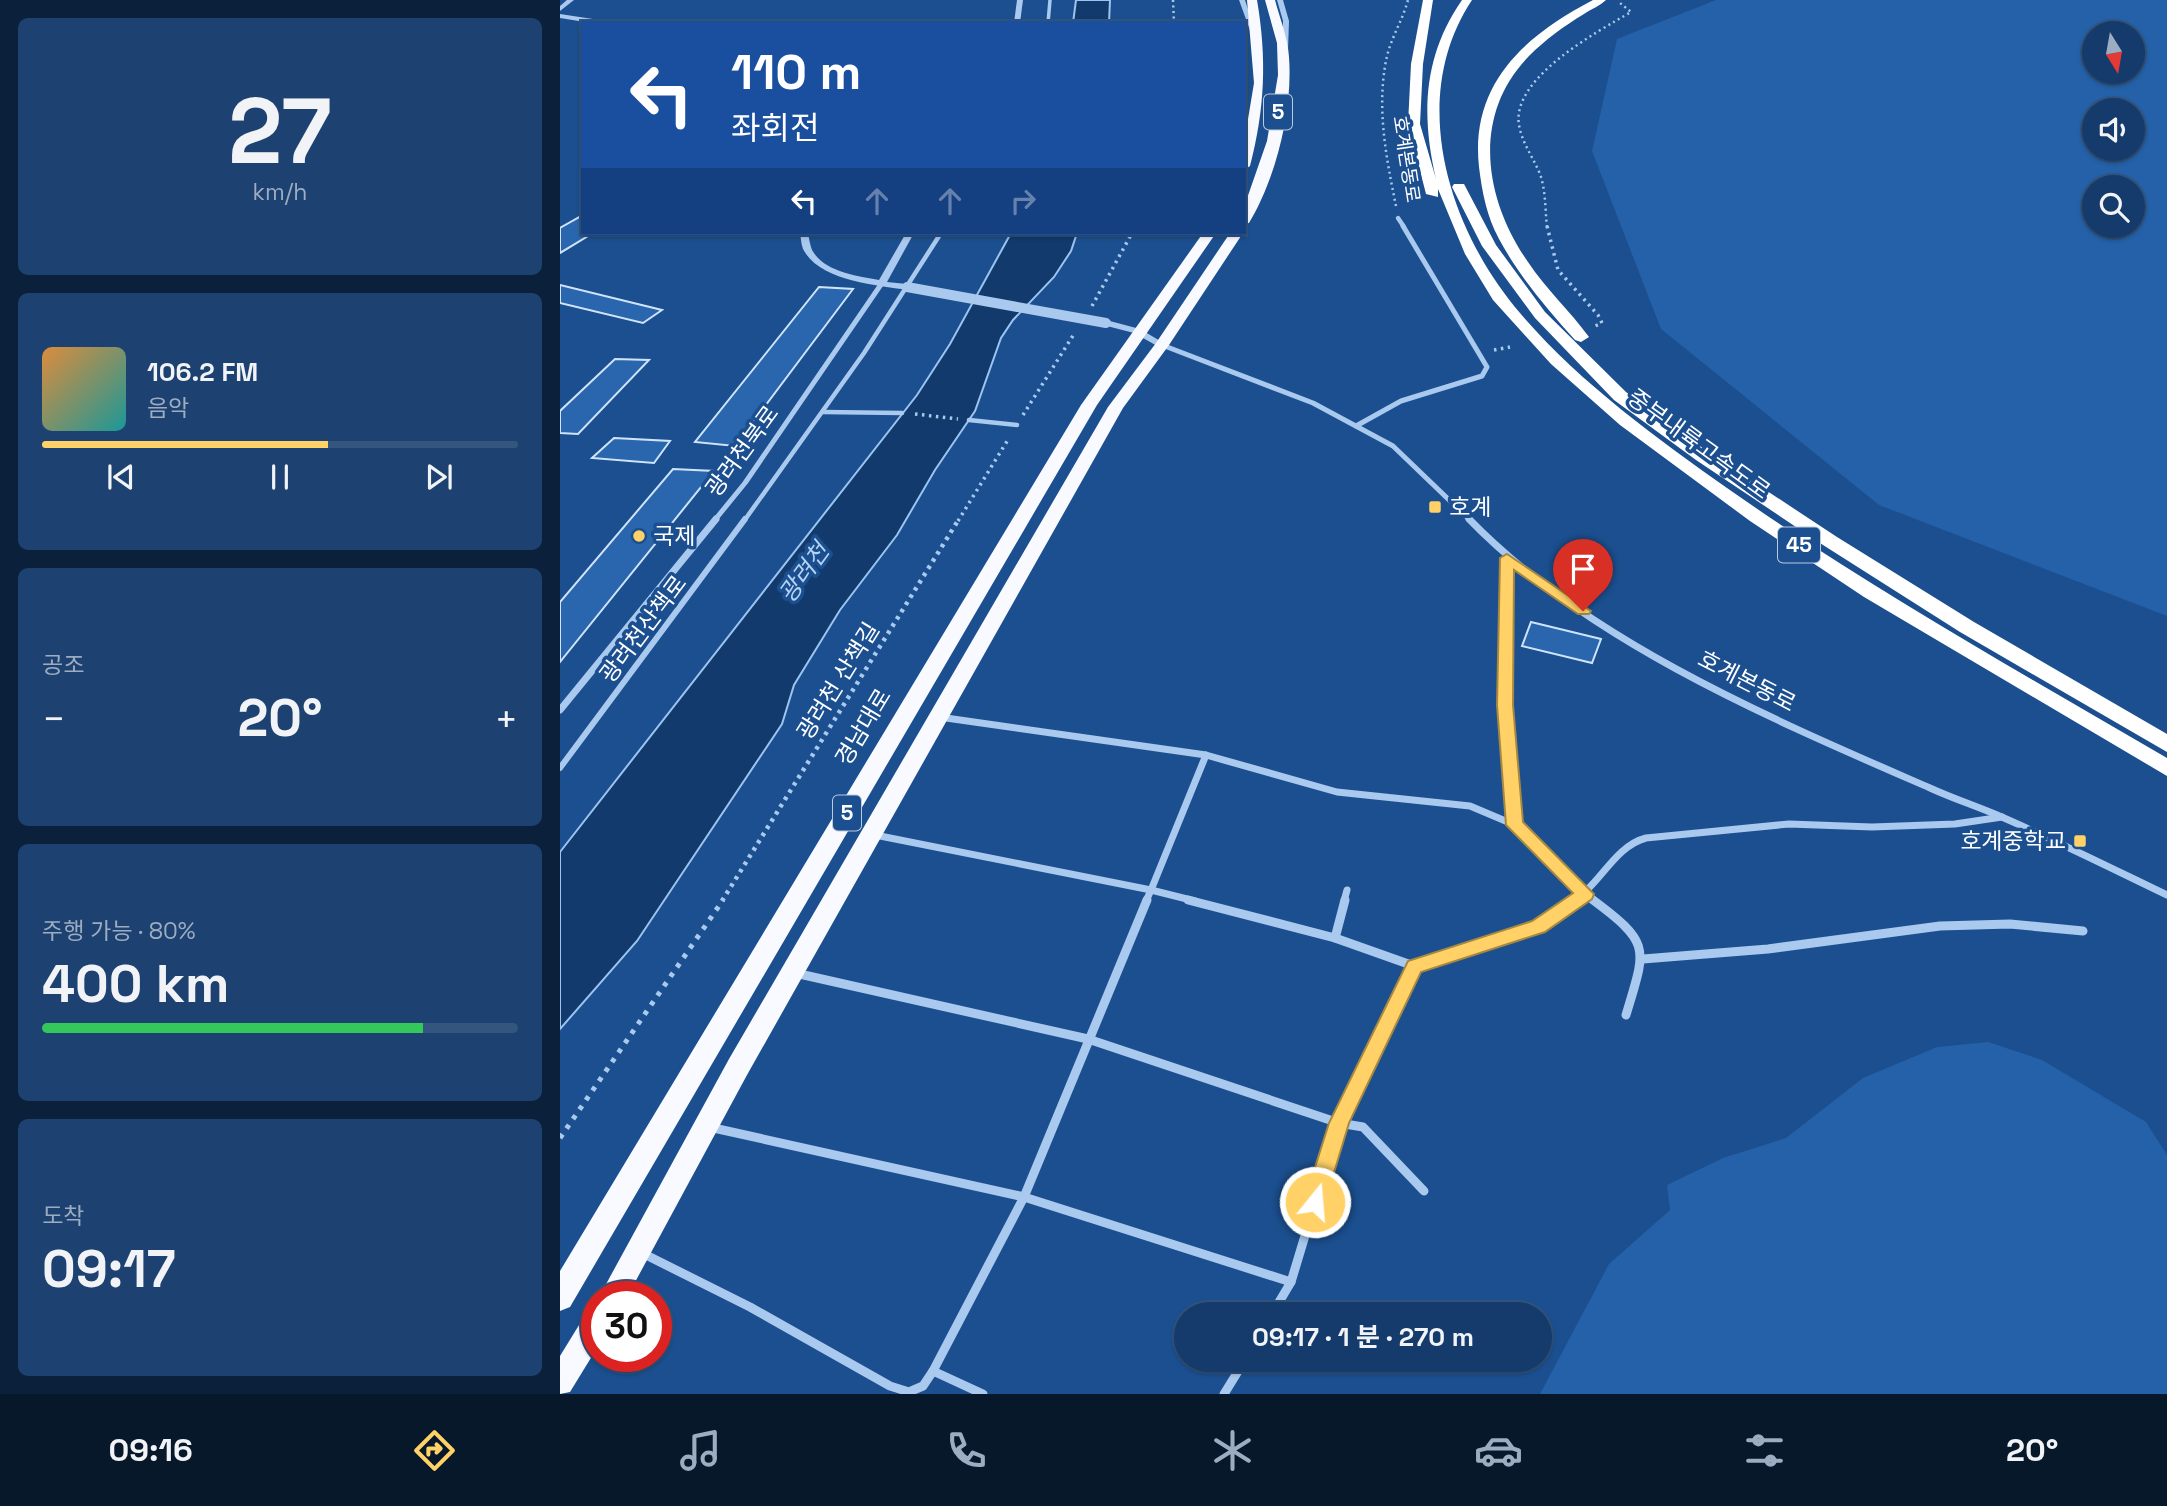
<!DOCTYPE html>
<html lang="ko">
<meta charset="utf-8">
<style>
body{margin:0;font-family:"Space Grotesk","Noto Sans KR",sans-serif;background:#1d4271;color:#f1f3f6;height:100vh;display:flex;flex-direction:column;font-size:26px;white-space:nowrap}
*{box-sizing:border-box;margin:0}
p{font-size:23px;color:#9dadc1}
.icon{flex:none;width:38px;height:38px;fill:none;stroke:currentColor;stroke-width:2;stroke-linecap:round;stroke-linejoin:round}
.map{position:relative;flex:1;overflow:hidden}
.panel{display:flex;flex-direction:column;gap:18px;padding:18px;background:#0b203b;width:560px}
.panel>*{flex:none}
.top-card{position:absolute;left:21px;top:21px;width:665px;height:214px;border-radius:0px;box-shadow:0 2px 5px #0004,0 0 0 2px #33557e;background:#1a4fa0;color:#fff;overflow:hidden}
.needle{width:46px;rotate:169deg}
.tools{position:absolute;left:1522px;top:21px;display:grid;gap:14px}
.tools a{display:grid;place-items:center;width:63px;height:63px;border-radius:50%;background:#143b6b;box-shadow:0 2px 5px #0004,0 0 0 2px #33557e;font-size:35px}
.speed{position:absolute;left:21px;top:1281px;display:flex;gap:14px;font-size:35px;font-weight:700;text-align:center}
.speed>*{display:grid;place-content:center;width:91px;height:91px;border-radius:50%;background:#143b6b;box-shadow:0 2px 5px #0004,0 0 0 2px #33557e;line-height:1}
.speed .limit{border:10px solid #d22;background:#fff;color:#111}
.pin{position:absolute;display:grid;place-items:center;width:60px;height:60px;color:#fff;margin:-72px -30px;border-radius:50% 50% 50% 0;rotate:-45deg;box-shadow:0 0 7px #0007}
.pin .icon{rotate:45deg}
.me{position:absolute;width:77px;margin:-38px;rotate:17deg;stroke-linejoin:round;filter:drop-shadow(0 0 5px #0008)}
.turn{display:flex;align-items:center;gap:24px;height:147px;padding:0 35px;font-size:32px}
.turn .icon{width:91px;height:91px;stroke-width:2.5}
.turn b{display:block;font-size:49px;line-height:60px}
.lanes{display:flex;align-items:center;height:66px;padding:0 35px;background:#0003;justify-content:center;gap:35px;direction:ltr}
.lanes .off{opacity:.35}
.big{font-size:52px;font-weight:700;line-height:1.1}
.panel .tile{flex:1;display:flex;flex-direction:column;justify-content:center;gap:10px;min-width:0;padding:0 24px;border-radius:10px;background:#1d4271}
.panel .dial{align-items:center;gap:0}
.dial b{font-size:91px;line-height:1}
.song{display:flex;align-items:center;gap:21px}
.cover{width:84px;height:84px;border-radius:10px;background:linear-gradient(135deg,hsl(30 70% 55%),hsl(180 70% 35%))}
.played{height:7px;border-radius:4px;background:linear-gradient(90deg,#ffd166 60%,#33557e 60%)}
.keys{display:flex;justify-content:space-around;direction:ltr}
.heat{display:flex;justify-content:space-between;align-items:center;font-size:38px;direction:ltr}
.charge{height:10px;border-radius:5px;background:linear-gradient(90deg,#34c759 80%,#33557e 0)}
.trip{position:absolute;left:614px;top:1302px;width:378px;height:70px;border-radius:35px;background:#143b6b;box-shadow:0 2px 5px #0004,0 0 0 2px #33557e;font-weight:700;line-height:70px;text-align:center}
.tabs{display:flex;height:112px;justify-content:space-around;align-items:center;background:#08182b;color:#9dadc1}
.tabs .icon{width:49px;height:49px}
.tabs .on{color:#ffd166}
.tabs b{font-size:32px;color:#f1f3f6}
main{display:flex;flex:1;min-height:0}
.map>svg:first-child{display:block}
.green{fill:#2461a8;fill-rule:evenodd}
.water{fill:#123a6d;stroke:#9cc4f0;stroke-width:2}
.building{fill:#2a66ad;stroke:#cfe3fa;stroke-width:2}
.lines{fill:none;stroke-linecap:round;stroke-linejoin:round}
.path-far3{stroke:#a9c9ee;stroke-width:2.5;stroke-dasharray:2 3.5;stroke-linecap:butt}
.path-far2{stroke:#a9c9ee;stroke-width:3.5;stroke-dasharray:2.5 4.5;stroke-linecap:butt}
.path-far1{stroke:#a9c9ee;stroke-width:4.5;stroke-dasharray:3.5 5;stroke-linecap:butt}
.path{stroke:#a9c9ee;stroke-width:5;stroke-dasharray:4.5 7;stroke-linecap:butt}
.pedestrian-far2{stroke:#a9c9ee;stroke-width:3.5}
.pedestrian-far1{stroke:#a9c9ee;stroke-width:4.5}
.pedestrian{stroke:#a9c9ee;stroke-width:6}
.minor-far3{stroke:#a9c9ee;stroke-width:4.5}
.minor-far2{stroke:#a9c9ee;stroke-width:5}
.minor-far1{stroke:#a9c9ee;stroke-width:7}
.minor{stroke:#a9c9ee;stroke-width:9}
.tertiary{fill:#a9c9ee;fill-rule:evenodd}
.trunk{fill:#f8faff;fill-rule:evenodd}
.motorway{fill:#fff;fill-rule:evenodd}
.tertiary-bridge{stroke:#a9c9ee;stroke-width:10}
.route{fill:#ffd166;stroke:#a68842;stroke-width:2}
.poi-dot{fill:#ffd166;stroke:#1b4f8f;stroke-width:2.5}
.labels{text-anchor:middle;stroke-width:7;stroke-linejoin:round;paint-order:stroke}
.far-street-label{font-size:19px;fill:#fff;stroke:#1b4f8f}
.shield{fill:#1b4f8f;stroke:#bbcadd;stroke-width:2}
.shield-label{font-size:21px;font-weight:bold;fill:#fff}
.street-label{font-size:23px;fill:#fff;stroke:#1b4f8f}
.poi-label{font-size:23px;fill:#fff;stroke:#1b4f8f;text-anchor:start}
.water-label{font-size:24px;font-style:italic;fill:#b5d3f5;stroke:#1b4f8f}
</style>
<main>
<section class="panel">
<div class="tile dial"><b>27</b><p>km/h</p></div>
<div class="tile">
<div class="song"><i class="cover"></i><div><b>106.2 FM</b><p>음악</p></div></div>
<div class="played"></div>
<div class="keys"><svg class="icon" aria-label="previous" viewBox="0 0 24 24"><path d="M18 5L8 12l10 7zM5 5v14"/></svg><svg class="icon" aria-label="pause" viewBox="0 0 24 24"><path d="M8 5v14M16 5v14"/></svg><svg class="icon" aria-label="next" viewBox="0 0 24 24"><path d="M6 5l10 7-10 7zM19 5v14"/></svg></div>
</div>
<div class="tile"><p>공조</p>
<div class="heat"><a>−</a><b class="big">20°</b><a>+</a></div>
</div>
<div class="tile"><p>주행 가능 · 80%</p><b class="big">400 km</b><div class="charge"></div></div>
<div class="tile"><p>도착</p><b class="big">09:17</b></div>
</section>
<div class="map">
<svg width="1607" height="1394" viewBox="0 0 1607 1394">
<rect width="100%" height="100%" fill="#1b4f8f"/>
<g class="green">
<path d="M1156,0H1607V616L1319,505L1101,329L1032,151L1057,39ZM1535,33H1573V72H1535ZM1535,110H1573V149H1535ZM1535,187H1573V226H1535Z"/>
<path d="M1428,1042L1482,1060L1586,1122L1607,1155V1394H980L1049,1264L1110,1210L1107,1185L1163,1158L1226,1138L1303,1078L1377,1047Z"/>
</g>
<g class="water">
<path d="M516,0H550L549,23H513Z"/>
<path d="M451,233H517L511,251L494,277L453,320L441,338L415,411L375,470L337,535L280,610L234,685L222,724L77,941L0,1029V852L357,395L390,344Z"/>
</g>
<g class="building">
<path d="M23,215V233H33L0,253V228Z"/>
<path d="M0,285L102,310L83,323L0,303Z"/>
<path d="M259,287L293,289L175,446L135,442Z"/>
<path d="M55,359L89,360L18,434L0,433V411Z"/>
<path d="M54,438L110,441L94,463L32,458Z"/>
<path d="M113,469L154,471L0,662V602Z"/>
<path d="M971,622L1041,639L1032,663L962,646Z"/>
</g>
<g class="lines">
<g class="path-far3">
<path d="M613,0L614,23"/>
<path d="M836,206C826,157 816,106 827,56C832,36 843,19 848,0"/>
<path d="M987,227C985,210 986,191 980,174C973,157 962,143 959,125C951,78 1037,32 1071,12L1060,3"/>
</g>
<g class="path-far2">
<path d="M987,226L998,270L1038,315L1042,323L1035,326"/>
<path d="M532,306L572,233"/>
<path d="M934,350L950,347"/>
<path d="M355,414L398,419"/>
<path d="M463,415L514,334"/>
<path d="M398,521L449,438"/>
</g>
<path class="path-far1" d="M162,901L399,519"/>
<path class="path" d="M0,1138L163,900"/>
<path class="pedestrian-far2" d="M488,23L490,0"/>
<g class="pedestrian-far1">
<path d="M263,412L342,413"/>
<path d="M409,420L457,425"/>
<path d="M184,521L304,353L381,233"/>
</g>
<path class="pedestrian" d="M0,768L185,519"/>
<path class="minor-far3" d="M838,218L844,227"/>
<g class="minor-far2">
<path d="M602,345L753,403L833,446L911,521"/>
<path d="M796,426L841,401L922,376L927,367L843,226"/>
<path d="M154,521L185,483L322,283"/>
</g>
<g class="minor-far1">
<path d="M909,519C1028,642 1214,720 1370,788C1394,799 1419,807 1444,818C1499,842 1553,869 1607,895"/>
<path d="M947,558L945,705L955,825"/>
<path d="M0,710L156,519"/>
<path d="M379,717L646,755L777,792L910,806L955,825L1035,901"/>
<path d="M315,835L591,890L586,901"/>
<path d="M635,901L591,890L646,755"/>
<path d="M784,901L787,890"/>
<path d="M1014,901C1040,884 1055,846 1086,838L1229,824L1312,827L1395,824L1442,817"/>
</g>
<g class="minor">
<path d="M628,900L775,938L785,900"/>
<path d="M1033,900C1092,944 1086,948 1066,1015"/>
<path d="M775,938L854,966L779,1123L803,1127L864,1191"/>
<path d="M1083,959L1208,949L1380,926L1450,924L1523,931"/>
<path d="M854,966L978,926L1017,900"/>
<path d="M149,1127L464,1197L587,900"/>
<path d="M82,1253L190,1307L330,1386L349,1392L363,1386L373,1371L464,1197L731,1282L779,1123L528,1039L235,973"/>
<path d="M712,1314L731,1282"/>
<path d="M373,1371L423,1394"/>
<path d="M664,1394L685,1360"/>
</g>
<g class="tertiary">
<path d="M7,0H14L0,11V6Z"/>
<path d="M457,0H463L460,23H454Z"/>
<path d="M679,0H685L696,34L691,33Z"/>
<path d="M717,0H723L729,21L728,50L725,52L722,50L723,21Z"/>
<path d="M0,14L46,21L49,23H31L0,18Z"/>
<path d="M240,233H248C249,238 250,245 252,250C264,272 297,276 319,280L346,233H354L327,282L347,284L351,287L347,290C316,285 259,281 243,249C241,244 241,238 240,233Z"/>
<path d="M546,320L580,329L607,345L602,348L599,347L574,333L543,325L541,323Z"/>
</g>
<g class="trunk">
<path d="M687,0H697C707,58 705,109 690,166L684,170V143L694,83Z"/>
<path d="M705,0H715C720,19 728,38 729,57C733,110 716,178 689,223L684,224V207L707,141L718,75L717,43Z"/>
<path d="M643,233H656L537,405L10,1307L0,1311V1271L521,405Z"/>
<path d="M670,233H683L609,345L563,408L187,1075L67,1297H39L169,1059L548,407L596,343Z"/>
<path d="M37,1308V1348L10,1392L0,1394V1356L27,1312Z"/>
</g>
<g class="motorway">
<path d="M863,0H873L863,64L860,124L876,179C861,115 863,56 902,0H912C847,98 888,229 960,313C1019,382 1094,436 1167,488C1308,587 1458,671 1607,758V776L1304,597L1190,521L1060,425L991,364L933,300L905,254L878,189V197L866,194L848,124L851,64Z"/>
<path d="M1033,0H1046C1040,6 1031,9 1024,14C1004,26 985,40 969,56C911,115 924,199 968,262C986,289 1010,311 1029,337L1021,342L1015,340C987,309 959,276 939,239C927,217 922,192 919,167C910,84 964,36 1033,0Z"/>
<path d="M894,184H904L936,245L985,312L1066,392L1148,452L1277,537L1414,622L1607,734V752L1400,632L1263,545L1136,460L1054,400L975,318L922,246L892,187Z"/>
</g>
<path class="tertiary-bridge" d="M347,287L546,323"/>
</g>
<path class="route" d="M947,554L1031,611L1029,614H1018L954,570L953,705L963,822L1034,894L1032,899L985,932L861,972L789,1123L763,1209L755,1212L748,1209L744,1202L769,1123L848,961L972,921L1013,893L946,825L937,705L940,558Z"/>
<g class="poi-dot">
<rect x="868" y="500" width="14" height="14" rx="3.5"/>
<circle cx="79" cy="536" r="7"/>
<rect x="1513" y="834" width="14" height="14" rx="3.5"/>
</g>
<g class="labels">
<g class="far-street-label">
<text transform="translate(847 159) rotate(81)" y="7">호계본동로</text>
</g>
<g class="shield">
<rect x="704" y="94.5" width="28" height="35" rx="5"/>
<rect x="1218" y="527.5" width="42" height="35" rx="5"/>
<rect x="273" y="795.5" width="28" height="35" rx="5"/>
</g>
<g class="shield-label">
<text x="718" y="119">5</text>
<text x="1239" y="552">45</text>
<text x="287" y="820">5</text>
</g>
<g class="street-label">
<text transform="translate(1139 444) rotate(36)" y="8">중부내륙고속도로</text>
<text transform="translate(182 451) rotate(-54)" y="8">광려천북로</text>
<text transform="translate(83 629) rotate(-53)" y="8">광려천산책로</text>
<text transform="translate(278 681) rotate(-58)" y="8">광려천 산책길</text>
<text transform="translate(1187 681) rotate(27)" y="8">호계본동로</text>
<text transform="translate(303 727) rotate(-59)" y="8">경남대로</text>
</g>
<g class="poi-label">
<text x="889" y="515">호계</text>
<text x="93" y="544">국제</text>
<text x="1506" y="849" text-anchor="end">호계중학교</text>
</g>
<g class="water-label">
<text transform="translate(244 573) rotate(-54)" y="8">광려천</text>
</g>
</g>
</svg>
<div class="tools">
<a><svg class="needle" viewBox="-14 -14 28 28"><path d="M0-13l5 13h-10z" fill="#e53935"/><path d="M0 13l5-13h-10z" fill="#9dadc1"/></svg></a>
<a><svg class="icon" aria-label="sound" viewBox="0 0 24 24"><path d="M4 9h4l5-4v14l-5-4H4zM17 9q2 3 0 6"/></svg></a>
<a><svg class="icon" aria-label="search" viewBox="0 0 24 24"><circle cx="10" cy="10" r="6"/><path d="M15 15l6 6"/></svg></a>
</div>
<div class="speed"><div class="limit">30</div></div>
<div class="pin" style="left:1023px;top:611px;background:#d93025"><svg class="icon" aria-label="arrive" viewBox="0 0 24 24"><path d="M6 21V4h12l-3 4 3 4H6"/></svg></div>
<svg class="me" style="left:755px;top:1202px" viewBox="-20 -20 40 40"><circle r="17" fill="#ffd166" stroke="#fff" stroke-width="3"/><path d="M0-11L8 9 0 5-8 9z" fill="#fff"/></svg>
<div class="trip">09:17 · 1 분 · 270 m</div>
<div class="top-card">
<div class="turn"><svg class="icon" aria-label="left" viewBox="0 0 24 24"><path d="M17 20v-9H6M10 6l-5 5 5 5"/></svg><div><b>110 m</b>좌회전</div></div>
<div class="lanes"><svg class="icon" aria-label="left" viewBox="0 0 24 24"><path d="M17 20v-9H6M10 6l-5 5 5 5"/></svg><svg class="icon off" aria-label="ahead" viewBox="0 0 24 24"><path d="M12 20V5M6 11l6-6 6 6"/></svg><svg class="icon off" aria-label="ahead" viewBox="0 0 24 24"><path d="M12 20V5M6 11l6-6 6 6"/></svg><svg class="icon off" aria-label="right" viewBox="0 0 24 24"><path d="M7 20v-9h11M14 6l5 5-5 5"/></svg></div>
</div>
</div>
</main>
<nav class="tabs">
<b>09:16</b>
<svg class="icon on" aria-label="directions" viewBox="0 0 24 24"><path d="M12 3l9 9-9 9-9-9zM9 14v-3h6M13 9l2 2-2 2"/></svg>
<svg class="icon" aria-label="music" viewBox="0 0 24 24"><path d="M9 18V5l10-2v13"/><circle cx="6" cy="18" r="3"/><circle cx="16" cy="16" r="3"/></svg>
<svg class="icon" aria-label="phone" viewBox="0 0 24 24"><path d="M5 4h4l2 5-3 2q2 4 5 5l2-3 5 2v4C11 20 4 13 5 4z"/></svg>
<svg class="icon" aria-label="climate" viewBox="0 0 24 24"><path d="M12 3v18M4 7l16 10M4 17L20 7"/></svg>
<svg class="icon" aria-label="car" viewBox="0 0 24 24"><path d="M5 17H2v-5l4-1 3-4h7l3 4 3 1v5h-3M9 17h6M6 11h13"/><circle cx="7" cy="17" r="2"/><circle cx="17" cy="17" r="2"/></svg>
<svg class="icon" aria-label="filters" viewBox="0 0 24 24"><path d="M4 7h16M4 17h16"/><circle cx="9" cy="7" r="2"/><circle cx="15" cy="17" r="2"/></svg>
<b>20°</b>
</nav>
